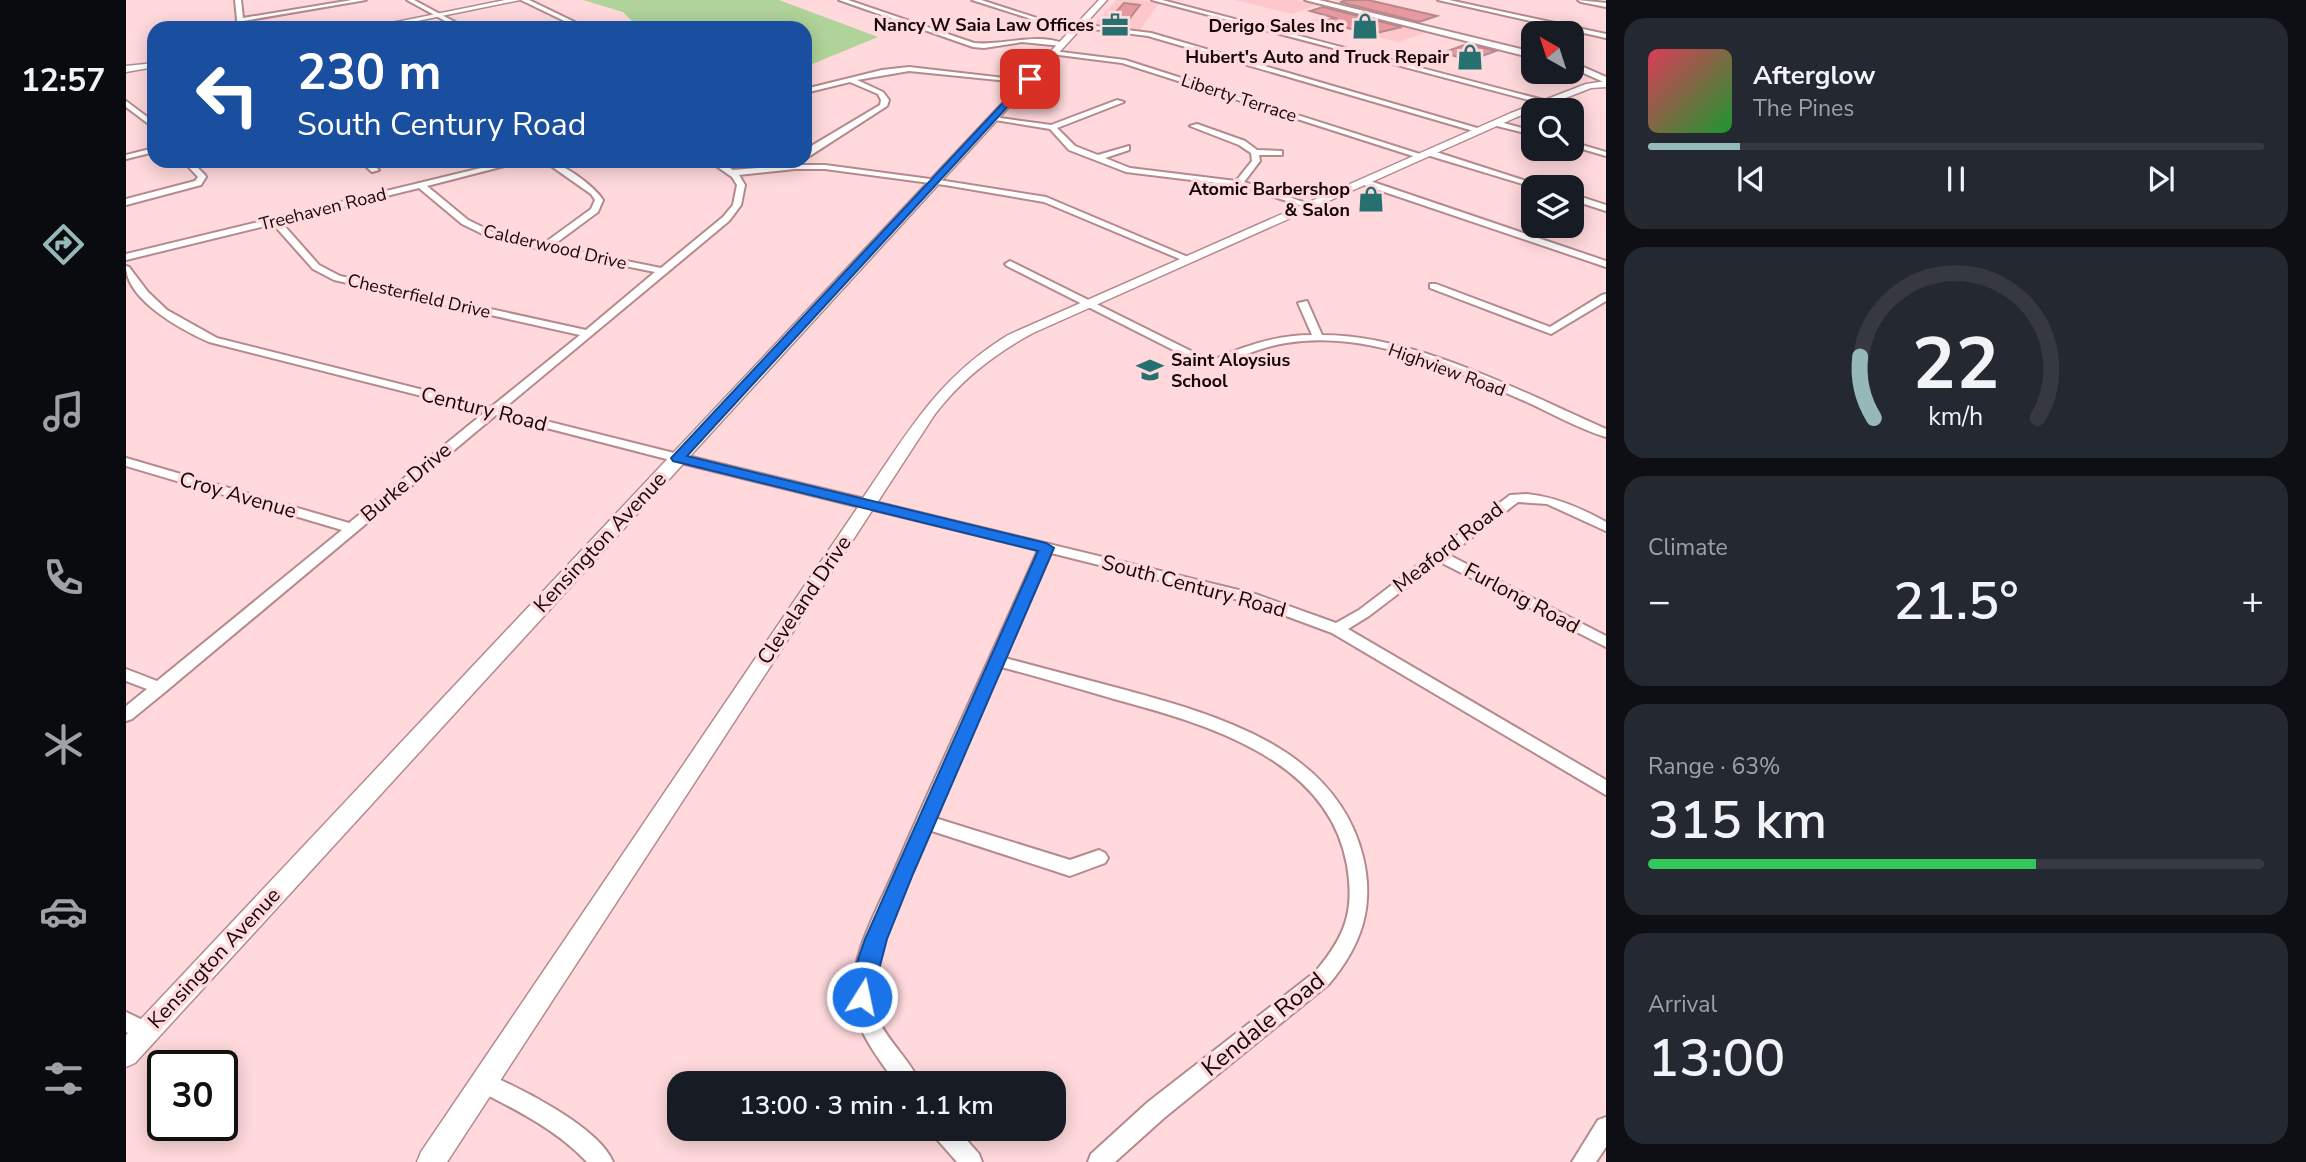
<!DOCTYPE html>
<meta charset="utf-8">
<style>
body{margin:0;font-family:"Nunito Sans",sans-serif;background:#242831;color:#f1f3f6;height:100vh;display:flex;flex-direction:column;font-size:26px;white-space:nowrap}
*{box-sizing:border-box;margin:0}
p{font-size:23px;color:#9ea1a6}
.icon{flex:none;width:38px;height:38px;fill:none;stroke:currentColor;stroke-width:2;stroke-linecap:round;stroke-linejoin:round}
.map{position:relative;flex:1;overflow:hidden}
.panel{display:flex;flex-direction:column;gap:18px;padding:18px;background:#0d0f14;width:700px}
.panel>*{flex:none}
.banner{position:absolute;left:21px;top:21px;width:665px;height:147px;border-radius:21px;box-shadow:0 4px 18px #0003;background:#1a4fa0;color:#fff;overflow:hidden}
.needle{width:46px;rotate:321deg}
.buttons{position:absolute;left:1395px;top:21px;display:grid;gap:14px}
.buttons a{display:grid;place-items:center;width:63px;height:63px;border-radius:14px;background:#171b24;box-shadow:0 4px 18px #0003;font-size:35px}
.speed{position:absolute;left:21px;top:1050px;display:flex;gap:14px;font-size:35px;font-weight:700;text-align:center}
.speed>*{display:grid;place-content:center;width:91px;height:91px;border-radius:50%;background:#171b24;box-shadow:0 4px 18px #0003;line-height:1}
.speed .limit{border:4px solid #111;border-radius:10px;background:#fff;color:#111}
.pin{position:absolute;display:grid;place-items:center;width:60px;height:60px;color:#fff;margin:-30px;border-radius:14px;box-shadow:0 4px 10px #0006}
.me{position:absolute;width:77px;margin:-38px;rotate:10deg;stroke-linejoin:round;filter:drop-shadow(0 0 5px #0008)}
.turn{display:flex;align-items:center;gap:24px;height:147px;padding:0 35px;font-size:32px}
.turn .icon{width:91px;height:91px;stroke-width:2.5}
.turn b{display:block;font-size:49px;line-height:60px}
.big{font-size:52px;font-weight:600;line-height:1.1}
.panel .tile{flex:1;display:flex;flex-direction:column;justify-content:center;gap:10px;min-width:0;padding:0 24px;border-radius:21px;background:#242831}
.panel .dial{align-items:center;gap:0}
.dial svg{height:182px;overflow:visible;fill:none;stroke:#363941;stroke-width:7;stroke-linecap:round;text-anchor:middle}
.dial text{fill:#f1f3f6;stroke:none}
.song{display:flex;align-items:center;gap:21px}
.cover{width:84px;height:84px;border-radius:10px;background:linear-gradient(135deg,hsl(350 70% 55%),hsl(130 70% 35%))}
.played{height:7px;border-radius:4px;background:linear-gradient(90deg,#96b8b9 15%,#363941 15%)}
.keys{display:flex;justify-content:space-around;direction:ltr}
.heat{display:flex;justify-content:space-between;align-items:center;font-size:38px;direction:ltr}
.charge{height:10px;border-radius:5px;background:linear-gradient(90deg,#34c759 63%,#363941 0)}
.trip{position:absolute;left:541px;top:1071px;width:399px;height:70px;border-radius:21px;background:#171b24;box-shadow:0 4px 18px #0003;font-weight:600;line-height:70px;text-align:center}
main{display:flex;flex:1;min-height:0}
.menu{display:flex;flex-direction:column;width:126px;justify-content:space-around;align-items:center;background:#090b0e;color:#9ea1a6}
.menu .icon{width:49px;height:49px}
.menu .selected{color:#96b8b9}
.menu b{font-size:32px;color:#f1f3f6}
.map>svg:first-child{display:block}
.built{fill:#fec7cb}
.green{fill:#afd398}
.building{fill:#e899a0;stroke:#b58a8d;stroke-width:2}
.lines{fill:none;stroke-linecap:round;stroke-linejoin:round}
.minor-casing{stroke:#b58a8d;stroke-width:4}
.tertiary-casing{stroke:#b58a8d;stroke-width:3}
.secondary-casing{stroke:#b58a8d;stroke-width:4}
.minor{fill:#fff;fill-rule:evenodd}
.tertiary{fill:#fff;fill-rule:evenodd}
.secondary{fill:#fff;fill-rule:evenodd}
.route{fill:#1a73e8;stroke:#114b97;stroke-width:2}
.labels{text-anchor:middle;stroke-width:7;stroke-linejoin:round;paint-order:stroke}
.far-poi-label{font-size:18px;font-weight:bold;fill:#150708;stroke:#ffd9dc;text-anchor:end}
.far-street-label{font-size:18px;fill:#150708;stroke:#ffd9dc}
.street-label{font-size:21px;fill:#150708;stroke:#ffd9dc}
.near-street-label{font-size:24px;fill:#150708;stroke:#ffd9dc}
</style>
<main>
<nav class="menu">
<b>12:57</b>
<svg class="icon selected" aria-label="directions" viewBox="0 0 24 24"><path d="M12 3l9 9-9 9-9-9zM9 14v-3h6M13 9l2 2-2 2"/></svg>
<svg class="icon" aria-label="music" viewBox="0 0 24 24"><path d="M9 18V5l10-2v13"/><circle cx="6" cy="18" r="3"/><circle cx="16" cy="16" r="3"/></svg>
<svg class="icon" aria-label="phone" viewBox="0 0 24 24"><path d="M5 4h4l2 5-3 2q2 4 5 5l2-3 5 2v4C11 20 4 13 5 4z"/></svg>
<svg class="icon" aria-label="climate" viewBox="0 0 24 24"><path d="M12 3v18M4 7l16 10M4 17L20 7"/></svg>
<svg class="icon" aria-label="car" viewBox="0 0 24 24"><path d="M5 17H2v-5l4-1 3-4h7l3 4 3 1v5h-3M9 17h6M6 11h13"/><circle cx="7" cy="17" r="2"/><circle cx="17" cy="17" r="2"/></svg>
<svg class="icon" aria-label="filters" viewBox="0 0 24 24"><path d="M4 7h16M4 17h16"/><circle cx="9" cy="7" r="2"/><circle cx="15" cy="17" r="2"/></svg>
</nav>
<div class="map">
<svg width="1480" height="1162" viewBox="0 0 1480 1162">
<rect width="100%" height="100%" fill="#ffd9dc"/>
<g class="built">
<path d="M990,0H1011L1034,2L1014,30L968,25Z"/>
<path d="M1109,0H1171L1192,5L1166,14Z"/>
<path d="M1223,15H1232L1302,32L1272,42L1185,20Z"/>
</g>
<path class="green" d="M457,0H653L752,37L679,67V28H521L507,22L497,12Z"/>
<g class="building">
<path d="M1222,0H1242L1311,16L1293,22L1214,2Z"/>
<path d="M998,3L1014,5L997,27L978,25Z"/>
<path d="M1197,7L1276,27L1246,34L1196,22L1209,18L1184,11Z"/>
<path d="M1341,44L1358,48L1370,51L1345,60L1316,53Z"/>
</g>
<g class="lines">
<g class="minor-casing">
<g id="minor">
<path d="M109,0H115L117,18L226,0H240L117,21L115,28H109L111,20Z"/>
<path d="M281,0H288L340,28H332Z"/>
<path d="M395,0H403L461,28H453Z"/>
<path d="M713,0H722L848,43C878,46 910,32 939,44L936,46L896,42L858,48L847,47Z"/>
<path d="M846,0H855L951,31L946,32Z"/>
<path d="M1026,0H1036L1425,102L1418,104Z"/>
<path d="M1312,0H1323L1480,34V38Z"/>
<path d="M1452,0L1480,3V7L1455,2Z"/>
<path d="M953,24L1025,33L1358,130L1351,132L1022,36L951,27Z"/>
<path d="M927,51L999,60L1300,156L1293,158L996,63L925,54Z"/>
<path d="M783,67L905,81L902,83L783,71L731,80L757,92L763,100L761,106L679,159V153L687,145L754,105L755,100L752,94L724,82L679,93V89L756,70Z"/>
<path d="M991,100L998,102L931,128L949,146L972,155L1003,146V150L979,158L1004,168L1110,181L1126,161L1125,153L1113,145L1064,126L1071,124L1119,141L1131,150L1156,151V155H1133L1134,161L1118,182L1189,206L1182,208L1115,186L1000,172L943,150L924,129L863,119L867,117L925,125Z"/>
<path d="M0,101L28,122V128L0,107Z"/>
<path d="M1370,121L1407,131V135L1367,125L1366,123Z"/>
<path d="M1446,142L1480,152V156L1446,146Z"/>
<path d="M28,148V152L0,159V155Z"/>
<path d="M1301,151H1307L1419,187H1407L1301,155Z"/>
<path d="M57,161H65L79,175L80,177L75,185L0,205V199L69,181L72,177Z"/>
<path d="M234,161H243L253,170L246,172Z"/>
<path d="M384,161H398L301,186L342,220L375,236L417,244L465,209L469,200L465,194L418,161C435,161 468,186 477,200L472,212L426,246L535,268L597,217L607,205L611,185L606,177L583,161H593L607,170L669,165H699L819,181L920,197L1069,260L1061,262L918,202L819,185L699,169H669L613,175L619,185L615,205L603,221L376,410L556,455L558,458L556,461L552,462L370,415L39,692L6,719L0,721V706L21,689L0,681V669L31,681L216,530L0,466V458L223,523L359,412L83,342C56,330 0,300 0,266L3,267L22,292L41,310L91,338L365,407L454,335L208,280L187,269L147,224L0,260V254ZM293,188L336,224L369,240L529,272L460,330L214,276L193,265L155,222Z"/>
<path d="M1235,180H1241L1480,261V267L1235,184Z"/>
<path d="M1446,194L1480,205V211L1446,200Z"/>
<path d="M884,261L1085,361C1117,346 1150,335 1186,335L1172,303L1181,301L1196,335C1289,335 1396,392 1480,429V437C1453,429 1427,414 1401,402C1328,370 1242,329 1160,343C1135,347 1112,357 1089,367H1081L881,266L879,264Z"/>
<path d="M1304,284H1310L1424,327L1476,295L1480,294V301L1425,334L1304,288Z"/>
<path d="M1401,494C1430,497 1455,508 1480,522V531L1421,504L1392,502L1323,555L1480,636V647L1314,562L1243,616L1222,629L1480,780V795L1206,633L1125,603L925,553L879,658C917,668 954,678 992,688C1087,714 1210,746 1237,857C1249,907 1235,946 1203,984L1038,1118L989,1162H962L965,1154L1022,1102L1189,972C1219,937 1229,911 1221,865C1202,757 1076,723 988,699C950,688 913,677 875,667L809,818L944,860L973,850L979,853L982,858L979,863L944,876L803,830C786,872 734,973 750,1015C760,1040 783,1058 794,1083H770C753,1059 729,1030 727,999C724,955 752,909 769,869C815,762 865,657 912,550L736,507L735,504L736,501L741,500L1129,594L1210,623L1233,610L1384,495Z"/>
<path d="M0,1012L27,1025L30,1032L27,1039L20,1042L0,1032Z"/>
<path d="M358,1073C393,1087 473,1127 487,1162H461C431,1130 389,1109 351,1090L347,1083L351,1076Z"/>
<path d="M1480,1117V1147L1470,1162H1446L1472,1120Z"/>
<path d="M806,1129H831L853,1154L856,1162H831L809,1137Z"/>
</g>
</g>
<g class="tertiary-casing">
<g id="tertiary">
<path d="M379,0H394L257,28H241Z"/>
<path d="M973,0H981L564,456L737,498C782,432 812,378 882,335L1385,113L1460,84L1480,81V87L1465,88L1391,117L907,333C868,354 836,379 809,414L321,1162H291L295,1152L732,507L557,464L9,1063L0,1067V1035Z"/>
<path d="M28,63V67L0,72V66Z"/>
</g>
</g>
<g class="secondary-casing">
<g id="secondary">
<path d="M1179,0H1193L1407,52V58Z"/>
<path d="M1446,62L1480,77V83L1446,68Z"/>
</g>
</g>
<use href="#minor" class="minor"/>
<use href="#tertiary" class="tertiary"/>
<use href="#secondary" class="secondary"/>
</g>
<path class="route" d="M901,77L907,79L561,456L920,543L928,548L787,874L761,939L744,1004L736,1008L728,1004C720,985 733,958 739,939L912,551L547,461L545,458Z"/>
<defs>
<g id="office-bare" transform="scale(2.1)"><path d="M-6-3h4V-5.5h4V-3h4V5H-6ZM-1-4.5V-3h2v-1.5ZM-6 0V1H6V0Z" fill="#26706f" stroke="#ffd9dc" stroke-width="2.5" paint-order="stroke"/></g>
<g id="shop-bare" transform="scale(2.1)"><path d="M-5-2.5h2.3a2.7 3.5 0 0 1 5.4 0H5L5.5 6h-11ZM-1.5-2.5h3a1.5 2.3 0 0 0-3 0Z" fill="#26706f" stroke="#ffd9dc" stroke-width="2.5" paint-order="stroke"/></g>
<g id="school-bare" transform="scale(2.1)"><path d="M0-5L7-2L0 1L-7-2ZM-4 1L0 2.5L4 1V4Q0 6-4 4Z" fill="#26706f" stroke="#ffd9dc" stroke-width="2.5" paint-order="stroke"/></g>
</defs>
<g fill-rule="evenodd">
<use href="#office-bare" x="989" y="25"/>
<use href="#shop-bare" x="1239" y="26"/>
<use href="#shop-bare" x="1344" y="57"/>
<use href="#shop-bare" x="1245" y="199"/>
<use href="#school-bare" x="1024" y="370"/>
</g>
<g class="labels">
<g class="far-poi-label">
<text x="968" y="31">Nancy W Saia Law Offices</text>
<text x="1218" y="32">Derigo Sales Inc</text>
<text x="1323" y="63">Hubert's Auto and Truck Repair</text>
<text x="1224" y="195">Atomic Barbershop<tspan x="1224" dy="21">&amp; Salon</tspan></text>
<text x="1045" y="366" text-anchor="start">Saint Aloysius<tspan x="1045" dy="21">School</tspan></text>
</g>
<g class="far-street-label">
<text transform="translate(1113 98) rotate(18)" y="6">Liberty Terrace</text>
<text transform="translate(197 209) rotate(-14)" y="6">Treehaven Road</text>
<text transform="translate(429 247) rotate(13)" y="6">Calderwood Drive</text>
<text transform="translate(293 296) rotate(13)" y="6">Chesterfield Drive</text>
<text transform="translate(1321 370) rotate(20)" y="6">Highview Road</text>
</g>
<g class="street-label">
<text transform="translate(358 409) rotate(14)" y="7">Century Road</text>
<text transform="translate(280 482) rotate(-40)" y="7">Burke Drive</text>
<text transform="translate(112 495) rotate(16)" y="7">Croy Avenue</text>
<text transform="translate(474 542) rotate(-47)" y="7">Kensington Avenue</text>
<text transform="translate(1322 547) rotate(-38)" y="7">Meaford Road</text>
<text transform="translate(1068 586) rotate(15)" y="7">South Century Road</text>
<text transform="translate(1396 598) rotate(28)" y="7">Furlong Road</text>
<text transform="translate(678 600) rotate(-56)" y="7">Cleveland Drive</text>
<text transform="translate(88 958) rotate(-47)" y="7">Kensington Avenue</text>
</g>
<g class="near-street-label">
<text transform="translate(1137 1024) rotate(-39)" y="8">Kendale Road</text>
</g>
</g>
</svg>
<div class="buttons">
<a><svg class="needle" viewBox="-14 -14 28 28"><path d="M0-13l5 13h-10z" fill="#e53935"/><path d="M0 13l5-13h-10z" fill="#9ea1a6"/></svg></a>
<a><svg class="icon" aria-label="search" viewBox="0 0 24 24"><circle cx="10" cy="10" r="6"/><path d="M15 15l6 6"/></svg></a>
<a><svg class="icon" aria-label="layers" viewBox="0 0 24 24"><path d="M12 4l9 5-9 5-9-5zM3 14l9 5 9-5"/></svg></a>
</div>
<div class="speed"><div class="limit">30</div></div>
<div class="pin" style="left:904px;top:79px;background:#d93025"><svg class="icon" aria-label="arrive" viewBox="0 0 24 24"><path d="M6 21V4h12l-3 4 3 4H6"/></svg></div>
<svg class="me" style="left:736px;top:997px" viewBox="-20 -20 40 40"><circle r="17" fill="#1a73e8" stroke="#fff" stroke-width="3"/><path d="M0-11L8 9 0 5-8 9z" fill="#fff"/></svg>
<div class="trip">13:00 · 3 min · 1.1 km</div>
<div class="banner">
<div class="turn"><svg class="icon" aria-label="left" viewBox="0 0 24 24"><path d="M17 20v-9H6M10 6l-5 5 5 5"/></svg><div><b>230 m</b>South Century Road</div></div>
</div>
</div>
<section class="panel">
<div class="tile">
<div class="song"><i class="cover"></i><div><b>Afterglow</b><p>The Pines</p></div></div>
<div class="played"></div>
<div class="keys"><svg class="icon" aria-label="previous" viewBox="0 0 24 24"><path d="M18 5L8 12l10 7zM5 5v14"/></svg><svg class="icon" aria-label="pause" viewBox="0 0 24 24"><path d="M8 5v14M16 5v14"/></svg><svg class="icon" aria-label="next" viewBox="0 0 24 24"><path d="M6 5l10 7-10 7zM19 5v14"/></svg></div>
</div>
<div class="tile dial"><svg viewBox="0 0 100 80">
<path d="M14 69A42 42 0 1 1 86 69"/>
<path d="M14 69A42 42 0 0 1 8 42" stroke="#96b8b9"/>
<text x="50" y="56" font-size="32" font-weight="700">22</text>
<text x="50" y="72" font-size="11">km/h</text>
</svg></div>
<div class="tile"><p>Climate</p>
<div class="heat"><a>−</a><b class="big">21.5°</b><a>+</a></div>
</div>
<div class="tile"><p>Range · 63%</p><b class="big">315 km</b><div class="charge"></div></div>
<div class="tile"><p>Arrival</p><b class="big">13:00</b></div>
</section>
</main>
